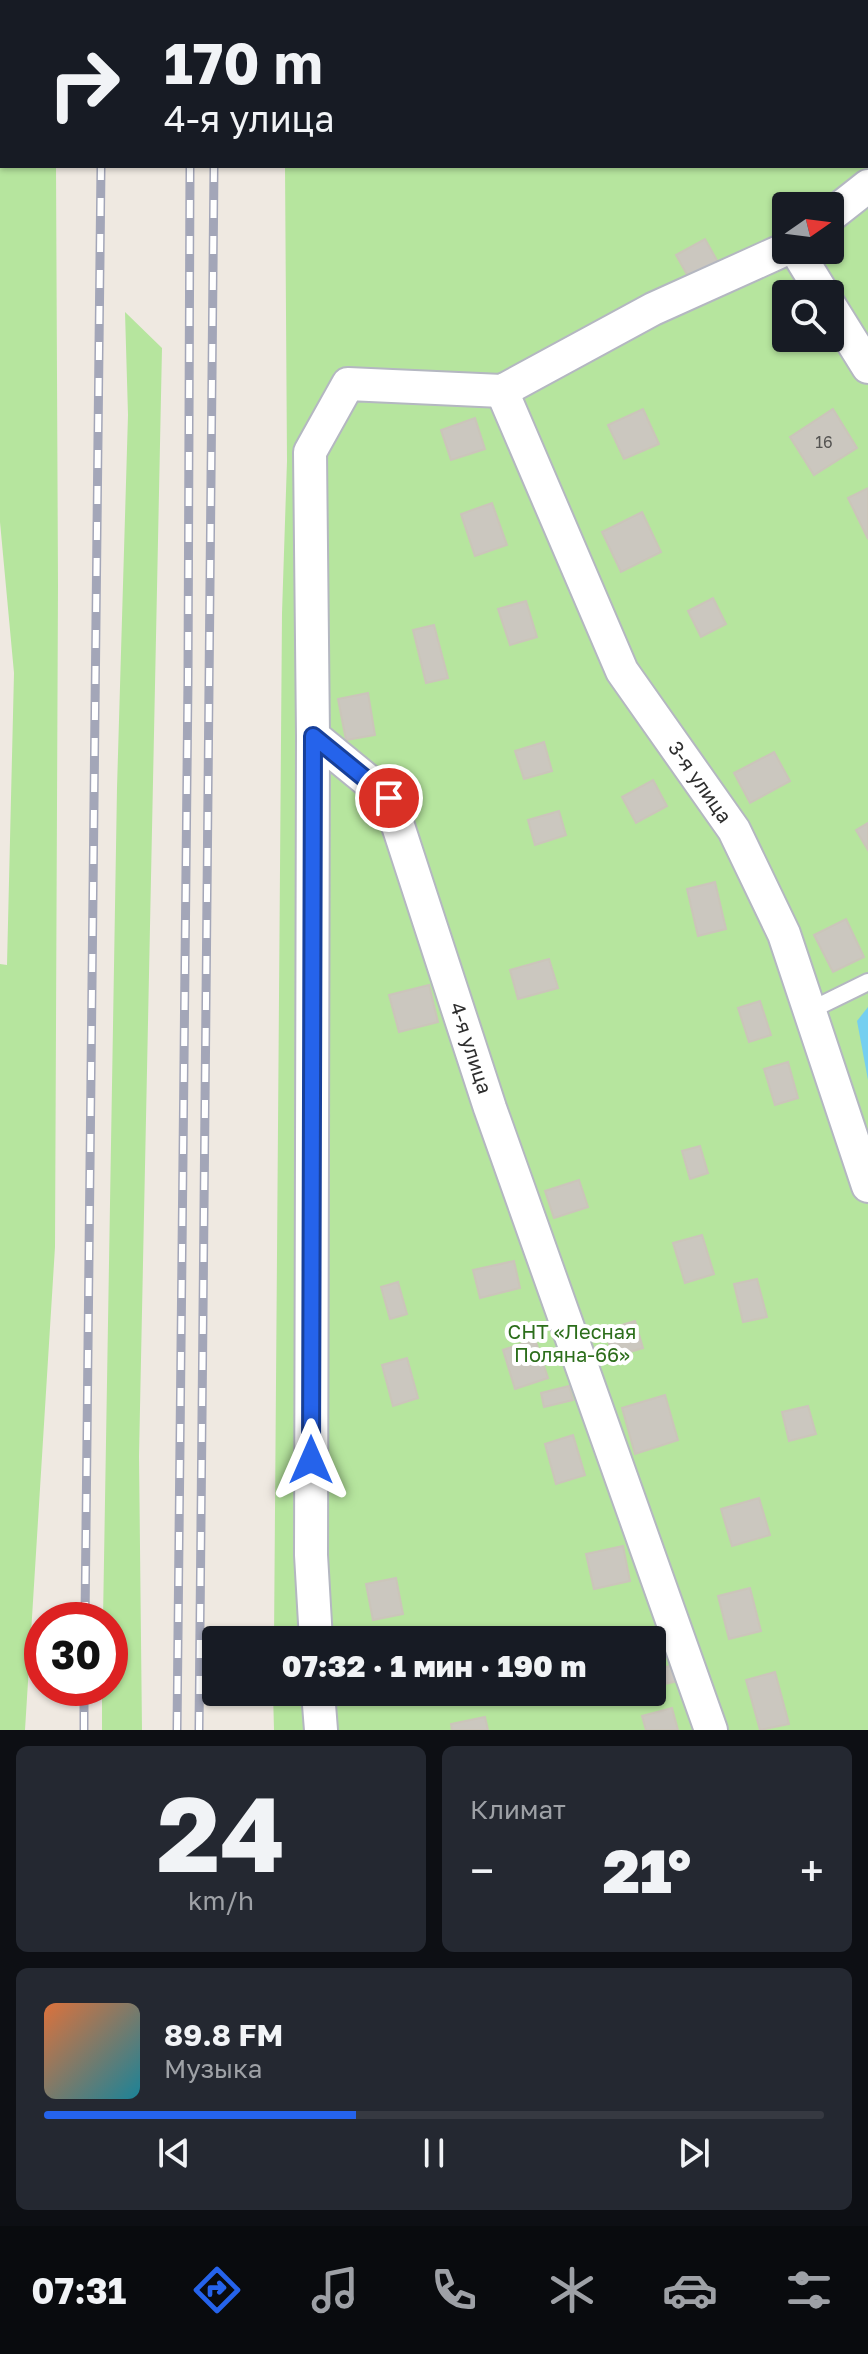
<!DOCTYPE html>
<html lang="ru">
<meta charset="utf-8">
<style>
body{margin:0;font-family:"Golos Text",sans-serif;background:#242831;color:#f1f3f6;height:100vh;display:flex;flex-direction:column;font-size:30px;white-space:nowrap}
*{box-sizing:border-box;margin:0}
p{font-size:26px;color:#9ea1a6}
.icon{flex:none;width:44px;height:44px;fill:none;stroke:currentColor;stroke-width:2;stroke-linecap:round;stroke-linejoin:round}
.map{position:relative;height:1730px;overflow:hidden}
.sheet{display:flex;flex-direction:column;gap:16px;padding:16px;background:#0d0f14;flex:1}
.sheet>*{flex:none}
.hud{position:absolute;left:0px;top:0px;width:868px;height:168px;box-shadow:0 2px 6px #0004;background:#171b24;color:#f1f3f6;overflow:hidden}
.needle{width:52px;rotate:76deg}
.tools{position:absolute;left:772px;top:192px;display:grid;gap:16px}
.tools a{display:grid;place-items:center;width:72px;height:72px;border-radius:8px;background:#171b24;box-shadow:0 2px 6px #0004;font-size:40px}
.speed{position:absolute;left:24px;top:1602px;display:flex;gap:16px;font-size:40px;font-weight:700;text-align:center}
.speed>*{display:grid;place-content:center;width:104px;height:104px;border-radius:50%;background:#171b24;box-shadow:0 2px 6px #0004;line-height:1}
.speed .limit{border:12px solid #d22;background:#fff;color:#111}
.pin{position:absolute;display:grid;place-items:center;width:68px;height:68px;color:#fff;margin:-34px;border:4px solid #fff;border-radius:50%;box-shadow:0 2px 8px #0007}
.me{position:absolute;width:88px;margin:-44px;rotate:0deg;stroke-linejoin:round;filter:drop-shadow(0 0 6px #0008)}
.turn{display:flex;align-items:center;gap:28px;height:168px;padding:0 32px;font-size:36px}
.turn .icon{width:104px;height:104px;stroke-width:2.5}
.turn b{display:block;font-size:56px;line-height:68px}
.big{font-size:60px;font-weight:800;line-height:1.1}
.sheet .widget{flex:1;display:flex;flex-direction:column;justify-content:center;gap:12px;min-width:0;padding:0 28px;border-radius:12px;background:#242831}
.sheet .dial{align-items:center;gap:0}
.dial b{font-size:104px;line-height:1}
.song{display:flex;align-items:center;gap:24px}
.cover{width:96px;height:96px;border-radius:12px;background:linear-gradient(135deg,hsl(20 70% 55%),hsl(190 70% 35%))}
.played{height:8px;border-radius:4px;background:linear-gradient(90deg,#2563eb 40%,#363941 40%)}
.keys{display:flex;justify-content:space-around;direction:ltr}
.heat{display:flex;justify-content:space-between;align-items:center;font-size:44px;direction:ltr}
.sheet .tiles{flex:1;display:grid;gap:16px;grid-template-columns:1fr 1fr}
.widget:last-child{grid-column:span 2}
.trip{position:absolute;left:202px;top:1626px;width:464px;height:80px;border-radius:8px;background:#171b24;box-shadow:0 2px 6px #0004;font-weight:800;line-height:80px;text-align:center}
.tabs{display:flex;height:128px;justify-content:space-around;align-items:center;background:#090b0e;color:#9ea1a6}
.tabs .icon{width:56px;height:56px}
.tabs .current{color:#2563eb}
.tabs b{font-size:36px;color:#f1f3f6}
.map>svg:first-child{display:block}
.green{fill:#b6e59e;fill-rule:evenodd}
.water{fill:#75cff0}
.building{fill:#cbc7bf;stroke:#cbc5ba;stroke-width:2}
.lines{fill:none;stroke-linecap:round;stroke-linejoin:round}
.service-casing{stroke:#b4b7c1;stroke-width:20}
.minor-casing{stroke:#b4b7c1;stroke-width:36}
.service{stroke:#fff;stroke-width:16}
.minor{stroke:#fff;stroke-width:32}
.rail-casing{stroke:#a3a6b8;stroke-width:9}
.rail{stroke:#fff;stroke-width:6;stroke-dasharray:18;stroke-linecap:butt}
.route-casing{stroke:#184099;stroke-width:20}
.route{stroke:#2563eb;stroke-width:14}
.labels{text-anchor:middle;stroke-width:8;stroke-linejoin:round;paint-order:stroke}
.number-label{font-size:16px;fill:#555452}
.street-label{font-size:20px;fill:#2e2e2e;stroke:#fff}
.park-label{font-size:20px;fill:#2c6e1b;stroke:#fff}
</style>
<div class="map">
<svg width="868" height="1730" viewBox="0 0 868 1730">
<rect width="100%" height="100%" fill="#efe9e1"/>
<g class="green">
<path d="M0,0H55L2,2V166H56L58,585L55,1247L25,1730H0V964L7,965L14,673L0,522Z"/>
<path d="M285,0H868V1730H274L273,1692H652V1640H274L282,613L287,461L285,166H866V2ZM786,206H830V250H786ZM786,294H830V338H786Z"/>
<path d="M125,312L162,348L139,1456L142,1730H102V1688H110V1620H103L117,788L128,415Z"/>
</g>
<path class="water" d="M868,1007V1080L857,1021Z"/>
<g class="building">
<path d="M705,239L719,264L690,280L676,255Z"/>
<path d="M643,409L659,444L624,459L608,425Z"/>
<path d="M833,409L857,448L814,475L790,437Z"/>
<path d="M475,418L485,449L451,460L441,430Z"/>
<path d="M868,488V539L848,498Z"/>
<path d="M492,503L507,545L475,556L461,514Z"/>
<path d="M642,512L661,552L621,572L602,532Z"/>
<path d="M713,598L726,624L701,637L688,611Z"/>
<path d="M526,601L537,637L510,645L498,609Z"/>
<path d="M434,625L448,678L426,683L413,630Z"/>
<path d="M368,693L375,735L346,740L338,699Z"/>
<path d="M544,742L552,771L524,779L515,751Z"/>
<path d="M774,752L790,781L750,803L734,773Z"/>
<path d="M653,780L667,806L636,823L622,797Z"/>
<path d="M559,811L566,835L535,845L528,820Z"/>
<path d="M868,823V850L856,830Z"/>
<path d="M715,882L726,929L698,936L687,889Z"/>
<path d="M846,919L864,957L833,972L814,935Z"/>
<path d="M549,959L558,988L518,999L510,970Z"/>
<path d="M429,985L438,1022L399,1032L389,995Z"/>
<path d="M760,1001L771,1035L749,1042L738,1008Z"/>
<path d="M788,1062L798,1098L775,1105L764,1069Z"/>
<path d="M700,1146L708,1173L690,1179L682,1151Z"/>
<path d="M579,1180L588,1207L554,1218L545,1191Z"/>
<path d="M702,1235L714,1274L685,1283L673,1243Z"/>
<path d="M514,1261L520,1288L480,1298L473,1270Z"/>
<path d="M757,1279L767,1317L743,1322L734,1284Z"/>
<path d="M398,1282L407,1314L390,1319L381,1287Z"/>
<path d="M635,1321L643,1348L613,1357L605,1330Z"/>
<path d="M535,1339L548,1378L515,1389L503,1350Z"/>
<path d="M407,1358L418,1398L393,1406L382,1365Z"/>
<path d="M569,1386L573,1400L544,1407L541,1393Z"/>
<path d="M665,1395L678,1440L635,1454L622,1408Z"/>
<path d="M808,1406L816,1434L789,1441L782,1412Z"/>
<path d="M573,1435L585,1475L556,1484L545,1444Z"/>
<path d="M759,1498L770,1535L732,1546L721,1509Z"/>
<path d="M623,1546L630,1581L594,1589L586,1554Z"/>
<path d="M396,1578L403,1614L373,1620L366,1584Z"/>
<path d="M750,1588L761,1631L729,1639L718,1596Z"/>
<path d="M482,1630L486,1640H455Z"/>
<path d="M679,1664L683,1680L660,1685L657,1669Z"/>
<path d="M775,1672L789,1724L760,1730L746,1680Z"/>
<path d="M672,1708L678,1730H646L642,1716Z"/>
<path d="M485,1717L488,1730H452L451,1724Z"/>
</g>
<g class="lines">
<g class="service-casing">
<path id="service" d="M809,1011L868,982"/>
</g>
<g class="minor-casing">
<g id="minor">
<path d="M830,216L868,186"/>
<path d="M796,250L823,294"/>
<path d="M830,306L868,367"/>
<path d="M502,391L622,671L734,830L784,934L868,1186"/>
<path d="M313,736L311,1555L316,1640"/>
<path d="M318,1692L321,1730"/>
<path d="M711,1730L490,1108L389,798L313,736L310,452L348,384L502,391L653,309L786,249"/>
</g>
</g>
<use href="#service" class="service"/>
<use href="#minor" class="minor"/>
<g class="rail-casing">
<g id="rail">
<path d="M103,2V0"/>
<path d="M191,2V0"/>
<path d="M215,2V0"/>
<path d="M85,1620L101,166"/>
<path d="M84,1730V1688"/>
<path d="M177,1730L188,679L190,166"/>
<path d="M199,1730L214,166"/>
</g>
</g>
<use href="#rail" class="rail"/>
</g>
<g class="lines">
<g class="route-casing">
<path id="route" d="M311,1460L313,736L389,798"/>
</g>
<use href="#route" class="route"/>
</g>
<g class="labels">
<g class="number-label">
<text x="824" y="448">16</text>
</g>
<g class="street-label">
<text transform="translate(700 782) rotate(55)" y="7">3-я улица</text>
<text transform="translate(471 1048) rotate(72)" y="7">4-я улица</text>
</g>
<g class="park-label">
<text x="572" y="1339">СНТ «Лесная<tspan x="572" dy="23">Поляна-66»</tspan></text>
</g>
</g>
</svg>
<div class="tools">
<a><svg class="needle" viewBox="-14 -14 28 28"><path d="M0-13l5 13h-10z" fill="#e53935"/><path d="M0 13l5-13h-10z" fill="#9ea1a6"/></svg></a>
<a><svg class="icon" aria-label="search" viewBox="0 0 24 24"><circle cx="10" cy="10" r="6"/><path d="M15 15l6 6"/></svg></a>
</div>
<div class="speed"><div class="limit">30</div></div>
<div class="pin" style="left:389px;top:798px;background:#d93025"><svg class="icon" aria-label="arrive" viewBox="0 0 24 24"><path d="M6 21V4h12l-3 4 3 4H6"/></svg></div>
<svg class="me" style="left:311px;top:1460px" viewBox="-20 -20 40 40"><path d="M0-17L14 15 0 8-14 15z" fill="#2563eb" stroke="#fff" stroke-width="4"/></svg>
<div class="trip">07:32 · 1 мин · 190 m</div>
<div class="hud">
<div class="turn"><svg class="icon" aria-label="right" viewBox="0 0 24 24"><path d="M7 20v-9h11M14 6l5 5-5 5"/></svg><div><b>170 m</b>4-я улица</div></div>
</div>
</div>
<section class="sheet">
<div class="tiles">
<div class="widget dial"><b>24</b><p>km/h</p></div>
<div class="widget"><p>Климат</p>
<div class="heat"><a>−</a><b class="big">21°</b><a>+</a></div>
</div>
<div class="widget">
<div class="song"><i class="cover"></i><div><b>89.8 FM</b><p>Музыка</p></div></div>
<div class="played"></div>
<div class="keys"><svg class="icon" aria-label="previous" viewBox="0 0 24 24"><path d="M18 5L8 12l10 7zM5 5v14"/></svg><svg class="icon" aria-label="pause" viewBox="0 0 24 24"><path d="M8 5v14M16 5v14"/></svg><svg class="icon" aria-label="next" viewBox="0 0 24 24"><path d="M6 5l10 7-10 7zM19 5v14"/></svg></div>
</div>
</div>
</section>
<nav class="tabs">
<b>07:31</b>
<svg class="icon current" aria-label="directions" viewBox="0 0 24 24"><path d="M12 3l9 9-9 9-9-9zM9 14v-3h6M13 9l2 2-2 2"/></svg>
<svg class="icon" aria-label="music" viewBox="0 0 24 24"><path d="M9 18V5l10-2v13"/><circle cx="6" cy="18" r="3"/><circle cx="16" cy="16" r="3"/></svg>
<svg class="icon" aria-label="phone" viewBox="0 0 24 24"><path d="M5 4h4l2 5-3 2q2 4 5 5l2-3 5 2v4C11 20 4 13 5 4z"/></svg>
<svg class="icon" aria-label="climate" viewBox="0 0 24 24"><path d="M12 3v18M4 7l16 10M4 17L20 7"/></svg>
<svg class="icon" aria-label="car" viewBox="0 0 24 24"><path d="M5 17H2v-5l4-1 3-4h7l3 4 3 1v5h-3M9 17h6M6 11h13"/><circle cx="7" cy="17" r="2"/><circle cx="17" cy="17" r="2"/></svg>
<svg class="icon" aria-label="filters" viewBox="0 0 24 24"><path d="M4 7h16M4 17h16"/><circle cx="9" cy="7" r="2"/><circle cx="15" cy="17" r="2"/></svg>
</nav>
